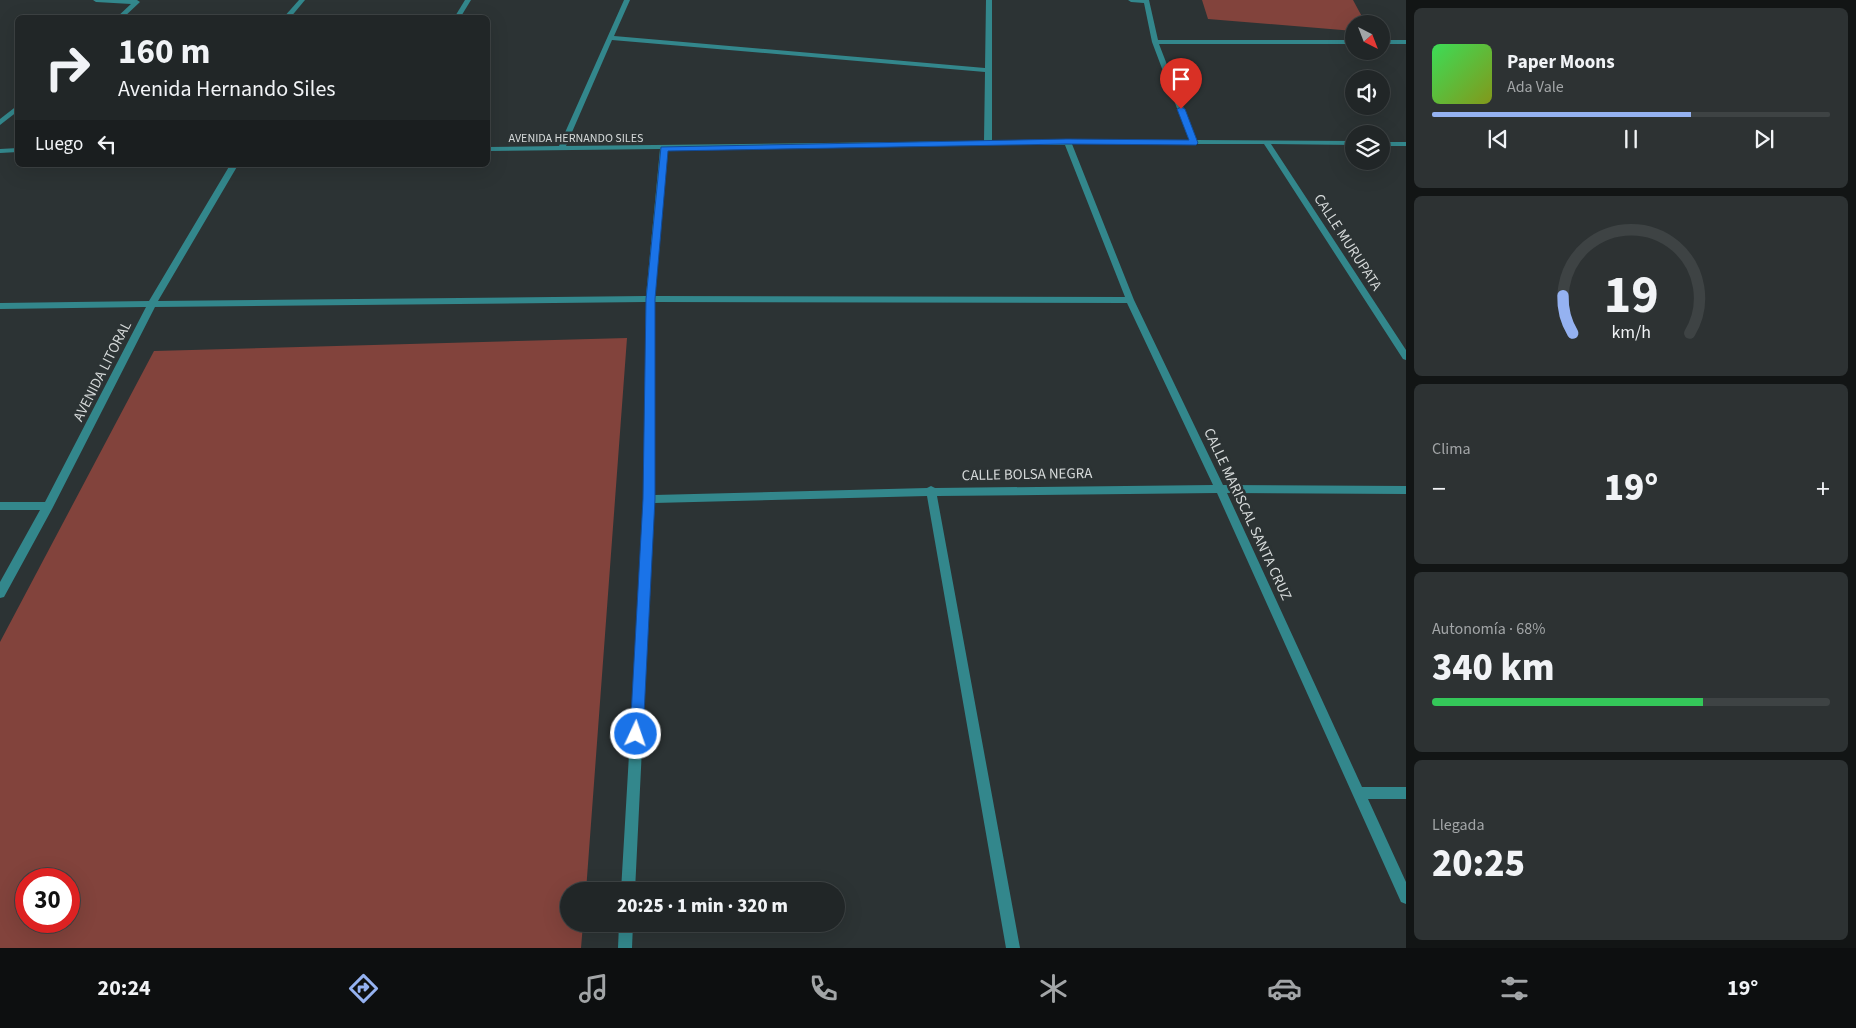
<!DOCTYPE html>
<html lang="es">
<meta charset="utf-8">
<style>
body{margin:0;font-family:"Source Sans 3",sans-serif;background:#2d3233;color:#f1f3f6;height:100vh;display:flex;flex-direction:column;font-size:19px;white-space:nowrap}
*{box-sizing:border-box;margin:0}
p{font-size:16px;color:#a2a5a7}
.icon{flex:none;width:28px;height:28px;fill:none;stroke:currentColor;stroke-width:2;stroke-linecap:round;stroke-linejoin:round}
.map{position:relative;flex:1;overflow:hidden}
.side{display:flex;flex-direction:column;gap:8px;padding:8px;background:#121515;width:450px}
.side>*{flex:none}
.hud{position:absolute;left:15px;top:15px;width:475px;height:152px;border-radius:8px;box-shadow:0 5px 20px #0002,0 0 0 1px #3e4344;background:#212627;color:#f1f3f6;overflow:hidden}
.needle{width:32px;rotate:138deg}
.tools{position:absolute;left:1345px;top:15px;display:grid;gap:10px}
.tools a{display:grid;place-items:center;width:45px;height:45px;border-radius:50%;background:#212627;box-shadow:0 5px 20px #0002,0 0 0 1px #3e4344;font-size:25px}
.speed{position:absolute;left:15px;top:868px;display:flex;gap:10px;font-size:25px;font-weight:700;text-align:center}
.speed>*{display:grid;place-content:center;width:65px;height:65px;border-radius:50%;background:#212627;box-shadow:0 5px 20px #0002,0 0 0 1px #3e4344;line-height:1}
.speed .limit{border:8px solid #d22;background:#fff;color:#111}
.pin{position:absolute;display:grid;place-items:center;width:42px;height:42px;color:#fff;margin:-51px -21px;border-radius:50% 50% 50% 0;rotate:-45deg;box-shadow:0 0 5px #0007}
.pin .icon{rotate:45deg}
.me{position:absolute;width:55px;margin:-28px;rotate:3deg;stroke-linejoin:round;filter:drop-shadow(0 0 4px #0008)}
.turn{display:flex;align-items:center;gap:18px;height:105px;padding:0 20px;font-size:22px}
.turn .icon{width:65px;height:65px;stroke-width:2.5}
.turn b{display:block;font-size:35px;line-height:42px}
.then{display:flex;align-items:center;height:48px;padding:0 20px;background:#0003;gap:10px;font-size:19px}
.big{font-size:38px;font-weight:800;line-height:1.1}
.side .tile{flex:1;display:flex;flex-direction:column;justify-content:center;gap:8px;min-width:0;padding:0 18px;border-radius:8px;background:#2d3233}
.side .dial{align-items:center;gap:0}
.dial svg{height:130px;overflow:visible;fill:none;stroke:#3e4344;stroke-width:7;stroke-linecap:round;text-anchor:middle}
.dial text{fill:#f1f3f6;stroke:none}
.song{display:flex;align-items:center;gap:15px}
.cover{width:60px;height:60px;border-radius:8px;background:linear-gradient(135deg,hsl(130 70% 55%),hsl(70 70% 35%))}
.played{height:5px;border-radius:2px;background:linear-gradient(90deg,#95b2f1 65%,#3e4344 65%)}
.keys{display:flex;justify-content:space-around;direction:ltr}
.heat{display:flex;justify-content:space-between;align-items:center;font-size:28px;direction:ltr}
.charge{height:8px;border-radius:4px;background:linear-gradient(90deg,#34c759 68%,#3e4344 0)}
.trip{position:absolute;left:560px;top:882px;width:285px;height:50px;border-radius:25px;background:#212627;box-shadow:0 5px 20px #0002,0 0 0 1px #3e4344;font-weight:800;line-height:50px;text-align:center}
.menu{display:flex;height:80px;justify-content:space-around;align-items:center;background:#0d0f10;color:#a2a5a7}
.menu .icon{width:35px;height:35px}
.menu .active{color:#95b2f1}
.menu b{font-size:22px;color:#f1f3f6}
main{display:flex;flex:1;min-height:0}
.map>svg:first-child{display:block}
.green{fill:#82433c;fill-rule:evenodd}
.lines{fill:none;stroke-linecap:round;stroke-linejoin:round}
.minor{fill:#33878c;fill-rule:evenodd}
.route{fill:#1a73e8;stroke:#114b97}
.labels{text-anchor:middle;stroke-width:5;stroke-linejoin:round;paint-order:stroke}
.far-street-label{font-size:12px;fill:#d5d9d9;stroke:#2c3334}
.street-label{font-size:15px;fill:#d5d9d9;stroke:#2c3334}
</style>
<main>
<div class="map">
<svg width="1406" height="948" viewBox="0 0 1406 948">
<rect width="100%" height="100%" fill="#2c3334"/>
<g class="green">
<path d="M1202,0H1353L1366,24H1354V31L1208,19Z"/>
<path d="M627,338L586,891H569V924H583L581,948H0V642L154,351ZM26,879H69V921H26Z"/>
</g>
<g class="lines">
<g class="minor">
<path d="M93,0H137L140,2L123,18H116L131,4L96,2Z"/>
<path d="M299,0H305L290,18H283Z"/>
<path d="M465,0H471L460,18H454Z"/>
<path d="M624,0H630L614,36L985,68L986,0H992V141L1064,140L1067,139L1070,140H1189L1152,42L1144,3L1131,2L1128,0H1149L1158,40H1354V44H1159L1196,140L1354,141V145L1271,144L1406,350V360L1403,359L1264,144H1072L1134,300L1223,485L1406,486V494L1227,493L1362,787H1406V799H1368L1406,882V904L1401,902L1217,493L937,496L1020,948H1006L927,496L654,503L635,891H621L644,499L646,302L155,307L52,509L4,597L0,598V582L40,510H0V502H45L146,307L0,309V303L149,301L230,165H238L158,301L646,296L660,149L488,151V147L559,146ZM612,40L985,72L984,141L566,146ZM985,145H1065L1125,297L655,296L667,149ZM654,302L1127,303L1213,485L935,488L931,486L927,488L654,495Z"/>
<rect x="1381" y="40" width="25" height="4"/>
<path d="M18,105V111L0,125V119Z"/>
<rect x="1381" y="142" width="25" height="4"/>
<path d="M18,148V152L0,153V149Z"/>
<path d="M619,924H633L632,948H618Z"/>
</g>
</g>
<path class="route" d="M1181,107L1185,109L1198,143L1196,145L1067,144L668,151L655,299V499L643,734L641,739L636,741L632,739L630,734L643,499L646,299L661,147L1067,139L1189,140L1177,109Z"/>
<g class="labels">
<g class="far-street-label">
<text x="576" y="142">AVENIDA HERNANDO SILES</text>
</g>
<g class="street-label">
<text transform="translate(1348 242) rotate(57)" y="5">CALLE MURUPATA</text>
<text transform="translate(102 371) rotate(-63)" y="5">AVENIDA LITORAL</text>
<text transform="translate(1027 474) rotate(-1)" y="5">CALLE BOLSA NEGRA</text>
<text transform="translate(1248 514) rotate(65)" y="5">CALLE MARISCAL SANTA CRUZ</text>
</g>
</g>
</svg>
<div class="tools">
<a><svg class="needle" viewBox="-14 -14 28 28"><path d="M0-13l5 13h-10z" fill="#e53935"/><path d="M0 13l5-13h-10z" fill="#a2a5a7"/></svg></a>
<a><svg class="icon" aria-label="sound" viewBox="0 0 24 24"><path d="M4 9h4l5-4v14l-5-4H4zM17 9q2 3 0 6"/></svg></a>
<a><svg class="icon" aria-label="layers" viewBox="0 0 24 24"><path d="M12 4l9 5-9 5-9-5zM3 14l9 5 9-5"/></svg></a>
</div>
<div class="speed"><div class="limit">30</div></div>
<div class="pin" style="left:1181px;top:109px;background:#d93025"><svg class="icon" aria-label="arrive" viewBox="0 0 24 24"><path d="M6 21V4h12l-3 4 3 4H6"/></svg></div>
<svg class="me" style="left:636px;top:734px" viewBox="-20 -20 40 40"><circle r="17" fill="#1a73e8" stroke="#fff" stroke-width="3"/><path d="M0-11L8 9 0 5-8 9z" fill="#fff"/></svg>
<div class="trip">20:25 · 1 min · 320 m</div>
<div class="hud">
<div class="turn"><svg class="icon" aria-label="right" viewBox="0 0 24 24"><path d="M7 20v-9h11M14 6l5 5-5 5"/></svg><div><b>160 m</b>Avenida Hernando Siles</div></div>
<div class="then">Luego<svg class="icon" aria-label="left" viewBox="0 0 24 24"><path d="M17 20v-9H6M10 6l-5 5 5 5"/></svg></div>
</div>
</div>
<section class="side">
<div class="tile">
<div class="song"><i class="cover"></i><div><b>Paper Moons</b><p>Ada Vale</p></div></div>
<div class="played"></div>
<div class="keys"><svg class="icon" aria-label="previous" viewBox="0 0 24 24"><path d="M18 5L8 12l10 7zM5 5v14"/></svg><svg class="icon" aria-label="pause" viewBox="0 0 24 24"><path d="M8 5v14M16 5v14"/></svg><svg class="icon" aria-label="next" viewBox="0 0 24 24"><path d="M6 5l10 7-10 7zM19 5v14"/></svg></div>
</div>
<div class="tile dial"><svg viewBox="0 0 100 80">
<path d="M14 69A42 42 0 1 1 86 69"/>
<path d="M14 69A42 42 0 0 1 8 46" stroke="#95b2f1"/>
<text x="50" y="56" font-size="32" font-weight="700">19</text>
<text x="50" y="72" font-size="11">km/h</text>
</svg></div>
<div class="tile"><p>Clima</p>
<div class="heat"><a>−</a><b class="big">19°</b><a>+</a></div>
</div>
<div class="tile"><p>Autonomía · 68%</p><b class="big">340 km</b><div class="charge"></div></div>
<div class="tile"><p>Llegada</p><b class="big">20:25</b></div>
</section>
</main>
<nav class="menu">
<b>20:24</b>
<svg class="icon active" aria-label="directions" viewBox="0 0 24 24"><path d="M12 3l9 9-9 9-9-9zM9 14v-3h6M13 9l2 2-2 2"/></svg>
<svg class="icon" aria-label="music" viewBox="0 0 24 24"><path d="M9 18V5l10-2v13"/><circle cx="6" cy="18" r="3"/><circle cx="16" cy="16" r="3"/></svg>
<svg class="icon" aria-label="phone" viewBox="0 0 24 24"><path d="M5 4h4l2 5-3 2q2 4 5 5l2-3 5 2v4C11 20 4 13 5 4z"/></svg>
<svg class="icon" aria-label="climate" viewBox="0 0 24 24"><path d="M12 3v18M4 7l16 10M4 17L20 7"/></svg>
<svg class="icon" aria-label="car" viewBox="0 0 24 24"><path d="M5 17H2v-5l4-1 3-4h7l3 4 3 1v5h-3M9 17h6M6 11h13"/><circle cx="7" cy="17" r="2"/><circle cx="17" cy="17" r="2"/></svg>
<svg class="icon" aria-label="filters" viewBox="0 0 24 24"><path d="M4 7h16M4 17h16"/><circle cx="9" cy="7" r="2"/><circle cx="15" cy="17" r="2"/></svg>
<b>19°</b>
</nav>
